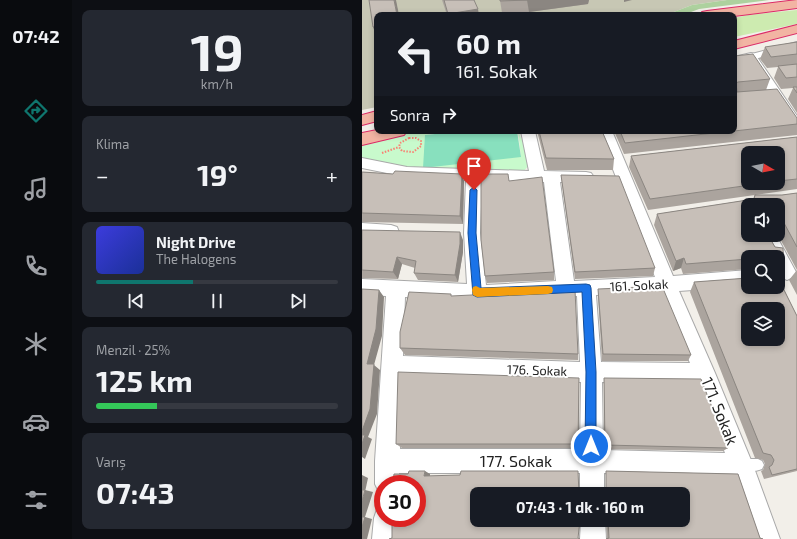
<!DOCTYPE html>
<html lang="tr">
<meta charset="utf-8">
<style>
body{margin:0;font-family:"Exo 2",sans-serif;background:#242831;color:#f1f3f6;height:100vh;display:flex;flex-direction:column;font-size:15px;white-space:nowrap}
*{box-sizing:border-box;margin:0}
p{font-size:13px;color:#9ea1a6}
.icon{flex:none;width:22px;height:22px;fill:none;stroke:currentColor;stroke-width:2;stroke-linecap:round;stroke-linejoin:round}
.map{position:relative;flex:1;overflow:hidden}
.details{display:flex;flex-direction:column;gap:10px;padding:10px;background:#0d0f14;width:290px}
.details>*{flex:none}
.hud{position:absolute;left:12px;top:12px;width:363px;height:122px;border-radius:8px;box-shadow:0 2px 6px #0003;background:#171b24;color:#f1f3f6;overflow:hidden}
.needle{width:26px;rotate:99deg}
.tools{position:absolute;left:379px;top:146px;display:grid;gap:8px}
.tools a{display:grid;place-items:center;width:44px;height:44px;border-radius:8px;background:#171b24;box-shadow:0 2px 6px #0003;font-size:20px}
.speed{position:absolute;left:12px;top:475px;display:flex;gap:8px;font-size:20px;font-weight:700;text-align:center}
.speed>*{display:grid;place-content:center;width:52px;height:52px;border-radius:50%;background:#171b24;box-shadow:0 2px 6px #0003;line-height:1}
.speed .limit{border:6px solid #d22;background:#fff;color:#111}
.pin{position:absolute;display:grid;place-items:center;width:34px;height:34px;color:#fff;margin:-41px -17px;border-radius:50% 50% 50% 0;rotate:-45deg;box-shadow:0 0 4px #0007}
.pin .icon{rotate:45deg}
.me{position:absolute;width:44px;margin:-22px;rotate:0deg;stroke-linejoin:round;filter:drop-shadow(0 0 3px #0008)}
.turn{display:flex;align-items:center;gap:14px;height:84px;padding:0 16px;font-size:18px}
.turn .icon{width:52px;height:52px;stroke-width:2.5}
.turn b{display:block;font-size:28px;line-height:34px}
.then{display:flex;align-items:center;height:38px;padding:0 16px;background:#0003;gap:8px;font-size:15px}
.big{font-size:30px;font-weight:700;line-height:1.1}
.details .card{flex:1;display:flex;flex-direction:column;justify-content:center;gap:6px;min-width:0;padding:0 14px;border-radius:8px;background:#242831}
.details .dial{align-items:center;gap:0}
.dial b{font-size:52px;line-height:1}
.song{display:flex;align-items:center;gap:12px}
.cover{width:48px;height:48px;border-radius:6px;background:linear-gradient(135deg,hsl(240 70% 55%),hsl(230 70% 35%))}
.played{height:4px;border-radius:2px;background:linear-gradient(90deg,#0f766e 40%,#363941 40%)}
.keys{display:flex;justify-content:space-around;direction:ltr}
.heat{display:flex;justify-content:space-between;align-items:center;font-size:22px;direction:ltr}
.charge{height:6px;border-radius:3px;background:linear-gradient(90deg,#34c759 25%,#363941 0)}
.trip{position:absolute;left:108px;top:487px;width:220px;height:40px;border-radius:8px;background:#171b24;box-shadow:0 2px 6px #0003;font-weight:700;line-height:40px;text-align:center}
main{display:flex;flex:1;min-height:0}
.dock{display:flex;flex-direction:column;width:72px;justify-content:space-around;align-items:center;background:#090b0e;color:#9ea1a6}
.dock .icon{width:28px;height:28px}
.dock .active{color:#0f766e}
.dock b{font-size:18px;color:#f1f3f6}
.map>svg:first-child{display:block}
.construction{fill:#c7c7b4}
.grass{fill:#cdebb0}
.forest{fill:#add19e}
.park{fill:#c8facc}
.pitch{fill:#88e0be}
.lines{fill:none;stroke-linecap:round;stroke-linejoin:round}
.service-casing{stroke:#a9a9a9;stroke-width:2}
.pedestrian-casing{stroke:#a9a9a9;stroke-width:2}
.minor-casing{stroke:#a9a9a9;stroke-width:2}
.trunk-casing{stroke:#dc2a67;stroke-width:2}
.path{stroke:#fa8072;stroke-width:2;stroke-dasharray:1.5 1.5;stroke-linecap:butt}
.service{fill:#fff;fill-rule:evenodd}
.pedestrian{fill:#fff;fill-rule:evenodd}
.minor{fill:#fff;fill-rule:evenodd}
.trunk{fill:#f2b4a3;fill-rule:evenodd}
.wall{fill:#aba49e;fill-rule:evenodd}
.shaded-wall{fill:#8b8681}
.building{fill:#c7bfb8;stroke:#8b8681;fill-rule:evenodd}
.route{fill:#1a73e8;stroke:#114b97}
.slow{fill:#f59e0b}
.labels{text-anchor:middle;stroke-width:4;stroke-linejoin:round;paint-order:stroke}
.street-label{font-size:13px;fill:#222;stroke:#fff}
.near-street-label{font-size:16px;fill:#222;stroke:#fff}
</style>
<main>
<nav class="dock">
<b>07:42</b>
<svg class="icon active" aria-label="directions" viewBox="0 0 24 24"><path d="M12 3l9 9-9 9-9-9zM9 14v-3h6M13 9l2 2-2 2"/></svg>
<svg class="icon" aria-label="music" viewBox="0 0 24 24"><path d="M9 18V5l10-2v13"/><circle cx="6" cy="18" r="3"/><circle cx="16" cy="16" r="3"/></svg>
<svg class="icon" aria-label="phone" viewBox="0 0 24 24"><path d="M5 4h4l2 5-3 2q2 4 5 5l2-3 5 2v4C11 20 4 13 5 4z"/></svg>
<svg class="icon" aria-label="climate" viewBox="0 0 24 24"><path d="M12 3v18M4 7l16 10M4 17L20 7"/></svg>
<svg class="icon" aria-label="car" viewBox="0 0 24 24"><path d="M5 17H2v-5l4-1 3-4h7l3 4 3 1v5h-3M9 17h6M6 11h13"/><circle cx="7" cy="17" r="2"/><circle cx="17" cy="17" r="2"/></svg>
<svg class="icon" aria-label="filters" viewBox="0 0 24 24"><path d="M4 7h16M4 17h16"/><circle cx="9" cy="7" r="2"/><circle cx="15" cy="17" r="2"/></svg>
</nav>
<section class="details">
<div class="card dial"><b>19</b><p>km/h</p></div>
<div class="card"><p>Klima</p>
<div class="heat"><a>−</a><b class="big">19°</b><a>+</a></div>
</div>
<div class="card">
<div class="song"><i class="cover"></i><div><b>Night Drive</b><p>The Halogens</p></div></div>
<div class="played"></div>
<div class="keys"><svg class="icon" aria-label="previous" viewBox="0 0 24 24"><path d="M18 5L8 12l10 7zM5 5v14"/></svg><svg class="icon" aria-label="pause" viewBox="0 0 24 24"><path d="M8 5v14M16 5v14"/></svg><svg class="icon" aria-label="next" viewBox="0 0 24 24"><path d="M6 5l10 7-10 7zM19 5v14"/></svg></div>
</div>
<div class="card"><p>Menzil · 25%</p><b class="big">125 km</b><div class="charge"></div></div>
<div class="card"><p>Varış</p><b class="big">07:43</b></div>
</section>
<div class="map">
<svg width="435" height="539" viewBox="0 0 435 539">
<rect width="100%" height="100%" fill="#f2efe9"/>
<path class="construction" d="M0,0H365L330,5L304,15H15V107L0,110Z"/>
<path class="grass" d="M435,10V24L372,37V18L386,15Z"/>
<path class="forest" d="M365,0H407L337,9L321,15H304L330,5Z"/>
<path class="park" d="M54,131H102L63,135L159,157L156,131L163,147L167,165L161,172L59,169L0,160V143Z"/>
<path class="pitch" d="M102,131H155L159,157L61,168L63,135Z"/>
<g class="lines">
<g class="service-casing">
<path id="service" d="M379,459H396L400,461L402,465L400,469C393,472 382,472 375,469L373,465L375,461Z"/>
</g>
<g class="pedestrian-casing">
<path id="pedestrian" d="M435,42V48L389,60L384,57L386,55Z"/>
</g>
<g class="minor-casing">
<g id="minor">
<path d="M389,53L393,54L435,116V131L430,129L386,61L372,65V57Z"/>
<path d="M159,131H173L182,171L224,172L229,173L232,177L229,181L224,182H198L212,281L293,277L236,131H250L311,276L386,270V286L317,291L353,373L391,465L418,539H392L371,476L242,473V494H218V473H37V484H21V494L17,492L13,484V461L24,296L0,295V279L105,284L102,233L104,180L45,177L0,168V158L45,167L167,171ZM120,181L182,182L194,281L124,285L118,233ZM299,292L328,363L239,362L234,295ZM215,296L218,362L41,356L43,297L115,301ZM40,376L219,382L218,449H38ZM240,382L336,383L363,453L241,450Z"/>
<path d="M0,223L29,225L35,227L37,232L35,237L29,239L0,237Z"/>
<path d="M396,235H414L434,272L431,277L425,280L419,277L416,272V257H408Z"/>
<path d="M21,507V518H36V539H10L12,518L15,509Z"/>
<path d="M219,520H243L244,539H218Z"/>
</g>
</g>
<g class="trunk-casing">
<g id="trunk">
<path d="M435,0V8L372,16L338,15L340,12L345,11Z"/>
<path d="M435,25V33L372,49V41Z"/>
<path d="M15,111V121L0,125V115Z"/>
<path d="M15,130V131H45L42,135L0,145V133Z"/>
</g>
</g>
<g class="path">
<path d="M47,138H54L59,141V146L51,152L40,151L37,147L38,143Z"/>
<path d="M20,153L37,147"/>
</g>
<use href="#service" class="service"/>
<use href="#pedestrian" class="pedestrian"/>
<use href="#minor" class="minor"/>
<use href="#trunk" class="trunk"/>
</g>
<g class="wall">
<path d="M80,0H112L117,15H85Z"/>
<path d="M138,0H227L226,4L167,12L140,13Z"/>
<path d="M435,42V113L426,99L431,88L419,89L412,78L416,67L405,68L398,59L403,47Z"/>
<path d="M372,56L408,79L404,90L435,118V135L262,154L252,131H372Z"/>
<path d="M175,131H240L252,159L251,170H185Z"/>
<path d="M435,137V189L286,210L267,167L269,156ZM416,153V183H386Z"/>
<path d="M0,172L31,174H100L102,182L101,224L0,222Z"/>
<path d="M199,175L293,268L291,276L213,279L200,184Z"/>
<path d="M147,181L192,272V280L125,283L123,276Z"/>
<path d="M435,193V295L427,280L435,270L416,235V205H386V235H406L413,247L421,248L422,276L418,281L435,316V471L402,479L399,471L401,470L403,464L401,460L393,458L328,292L332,282L386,278V287H416V257H386V269L321,274L319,268L311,271L292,225L295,214L391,199L393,195H420ZM386,309H416V339H386Z"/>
<path d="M0,230L101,240V252L96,282L56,280L52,273L53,268L40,264L36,279L0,278Z"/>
<path d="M236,289L329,355L326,361H240L236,296Z"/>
<path d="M90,296L216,354V360L43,355L38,348Z"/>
<path d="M217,378V448H40L34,444Z"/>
<path d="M242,378L366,448L361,451L242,449Z"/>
<path d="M244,471L376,474L398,538L401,539H244L245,538L244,520H321V494H240L241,493L244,492Z"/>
</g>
<g class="shaded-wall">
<path d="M32,0H34L37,15H35Z"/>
<path d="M165,0H227L226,4L167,12Z"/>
<path d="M262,0H270L262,2Z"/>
<path d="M116,9L117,15H87L86,14Z"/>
<path d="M15,26V38L11,27Z"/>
<path d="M100,174L102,182L101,224L98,216Z"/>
<path d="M98,232L101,240V252L96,282L93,275Z"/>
<path d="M35,257L40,264L36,279L31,272Z"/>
<path d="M322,258L319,268L311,271L314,261Z"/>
<path d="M17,290L22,297L20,336L12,365L18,370L15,414L6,437L10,439L3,459L0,457V431L5,364Z"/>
<path d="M63,471L68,474V479L62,476Z"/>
<path d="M0,475L6,478L3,492L0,491Z"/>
<path d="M3,490L11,492L3,517L10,519L5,539H0V501Z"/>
</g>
<g class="building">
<path d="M7,0H32L35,15H15V26L11,27Z"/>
<path d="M82,0H112L116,9L86,14Z"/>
<path d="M138,0H166L138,1Z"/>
<path d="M435,42V54L409,57L403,47Z"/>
<path d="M391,54L408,79L376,82L374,83L375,92L415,89L435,118V124L372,131V56Z"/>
<path d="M435,64V77L424,78L416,66Z"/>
<path d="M431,87H435V93Z"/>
<path d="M177,131H240L252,159L184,158Z"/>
<path d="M258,131H370L263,143Z"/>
<path d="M435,137V179L416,181V153H386V183H403L288,199L269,156Z"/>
<path d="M33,171L100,174L98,216L0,213V172L31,174Z"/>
<path d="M119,174H146L147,181L180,177L192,272L123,276L119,240Z"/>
<path d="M199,175L257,176L293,268L213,272Z"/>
<path d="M435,193V247L422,223L416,224V205H386V235H406L413,247L421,248L422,276H417L416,278L435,316V469L410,475L407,467L410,465L412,460L409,455L401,453L332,282L386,278V287H416V257H386V259L324,264L322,258L314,261L295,214L392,199L393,195H420ZM386,309H416V339H386Z"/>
<path d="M0,230L98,232V244L93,275L52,273L54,261L35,257L31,272L0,270Z"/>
<path d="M300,286L329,355L241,354L236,289Z"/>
<path d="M0,289L17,290L14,329L5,364H12L8,409L0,431Z"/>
<path d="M213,290L216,354L38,348V332L47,292L89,294V296Z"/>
<path d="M36,372L217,378L216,444H34Z"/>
<path d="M242,378L339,379L366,448L243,445Z"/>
<path d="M0,435H3L0,444Z"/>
<path d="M47,471H63L62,476L98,475L99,471H216L217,494H115V520H218L216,538L218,539H27L30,538V518H55V484H27V482H31L32,474H46Z"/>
<path d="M244,471L376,474L398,538L401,539H244L247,538L246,520H321V494H241V493L244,491Z"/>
<path d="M0,490H3L0,501Z"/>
<path d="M0,517H3L0,527Z"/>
</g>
<path class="route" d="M112,187L115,190L114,233L119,288L224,284L228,285L229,288L234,372V446L233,451L229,452L225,451L223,446L224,372L220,292L115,297L111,295L106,233L108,190Z"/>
<path class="slow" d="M114,286L118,288L186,286L190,287L191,290L190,293L186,294L115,297L111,295L110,290L111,287Z"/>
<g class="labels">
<g class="street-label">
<text transform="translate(277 285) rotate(-3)" y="5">161. Sokak</text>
<text transform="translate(175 370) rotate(2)" y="5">176. Sokak</text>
</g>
<g class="near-street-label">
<text transform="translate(358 411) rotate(68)" y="6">171. Sokak</text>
<text x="154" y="467">177. Sokak</text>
</g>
</g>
</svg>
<div class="tools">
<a><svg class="needle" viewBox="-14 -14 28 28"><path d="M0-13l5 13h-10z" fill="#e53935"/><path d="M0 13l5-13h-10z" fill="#9ea1a6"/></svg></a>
<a><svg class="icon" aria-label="sound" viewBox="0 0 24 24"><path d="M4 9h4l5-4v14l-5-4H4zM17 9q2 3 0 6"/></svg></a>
<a><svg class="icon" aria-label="search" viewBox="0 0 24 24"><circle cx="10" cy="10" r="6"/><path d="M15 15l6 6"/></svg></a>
<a><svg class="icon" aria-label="layers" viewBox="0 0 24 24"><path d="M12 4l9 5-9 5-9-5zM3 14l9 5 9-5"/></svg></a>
</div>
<div class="speed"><div class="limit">30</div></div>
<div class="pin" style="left:112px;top:190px;background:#d93025"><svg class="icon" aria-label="arrive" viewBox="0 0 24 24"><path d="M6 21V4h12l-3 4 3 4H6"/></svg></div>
<svg class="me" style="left:229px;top:446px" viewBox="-20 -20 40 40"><circle r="17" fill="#1a73e8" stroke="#fff" stroke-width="3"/><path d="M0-11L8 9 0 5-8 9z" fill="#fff"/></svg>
<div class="trip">07:43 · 1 dk · 160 m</div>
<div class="hud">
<div class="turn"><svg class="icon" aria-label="left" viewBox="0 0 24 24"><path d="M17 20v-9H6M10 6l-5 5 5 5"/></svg><div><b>60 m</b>161. Sokak</div></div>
<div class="then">Sonra<svg class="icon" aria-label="right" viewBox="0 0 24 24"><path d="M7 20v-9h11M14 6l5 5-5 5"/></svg></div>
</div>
</div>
</main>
